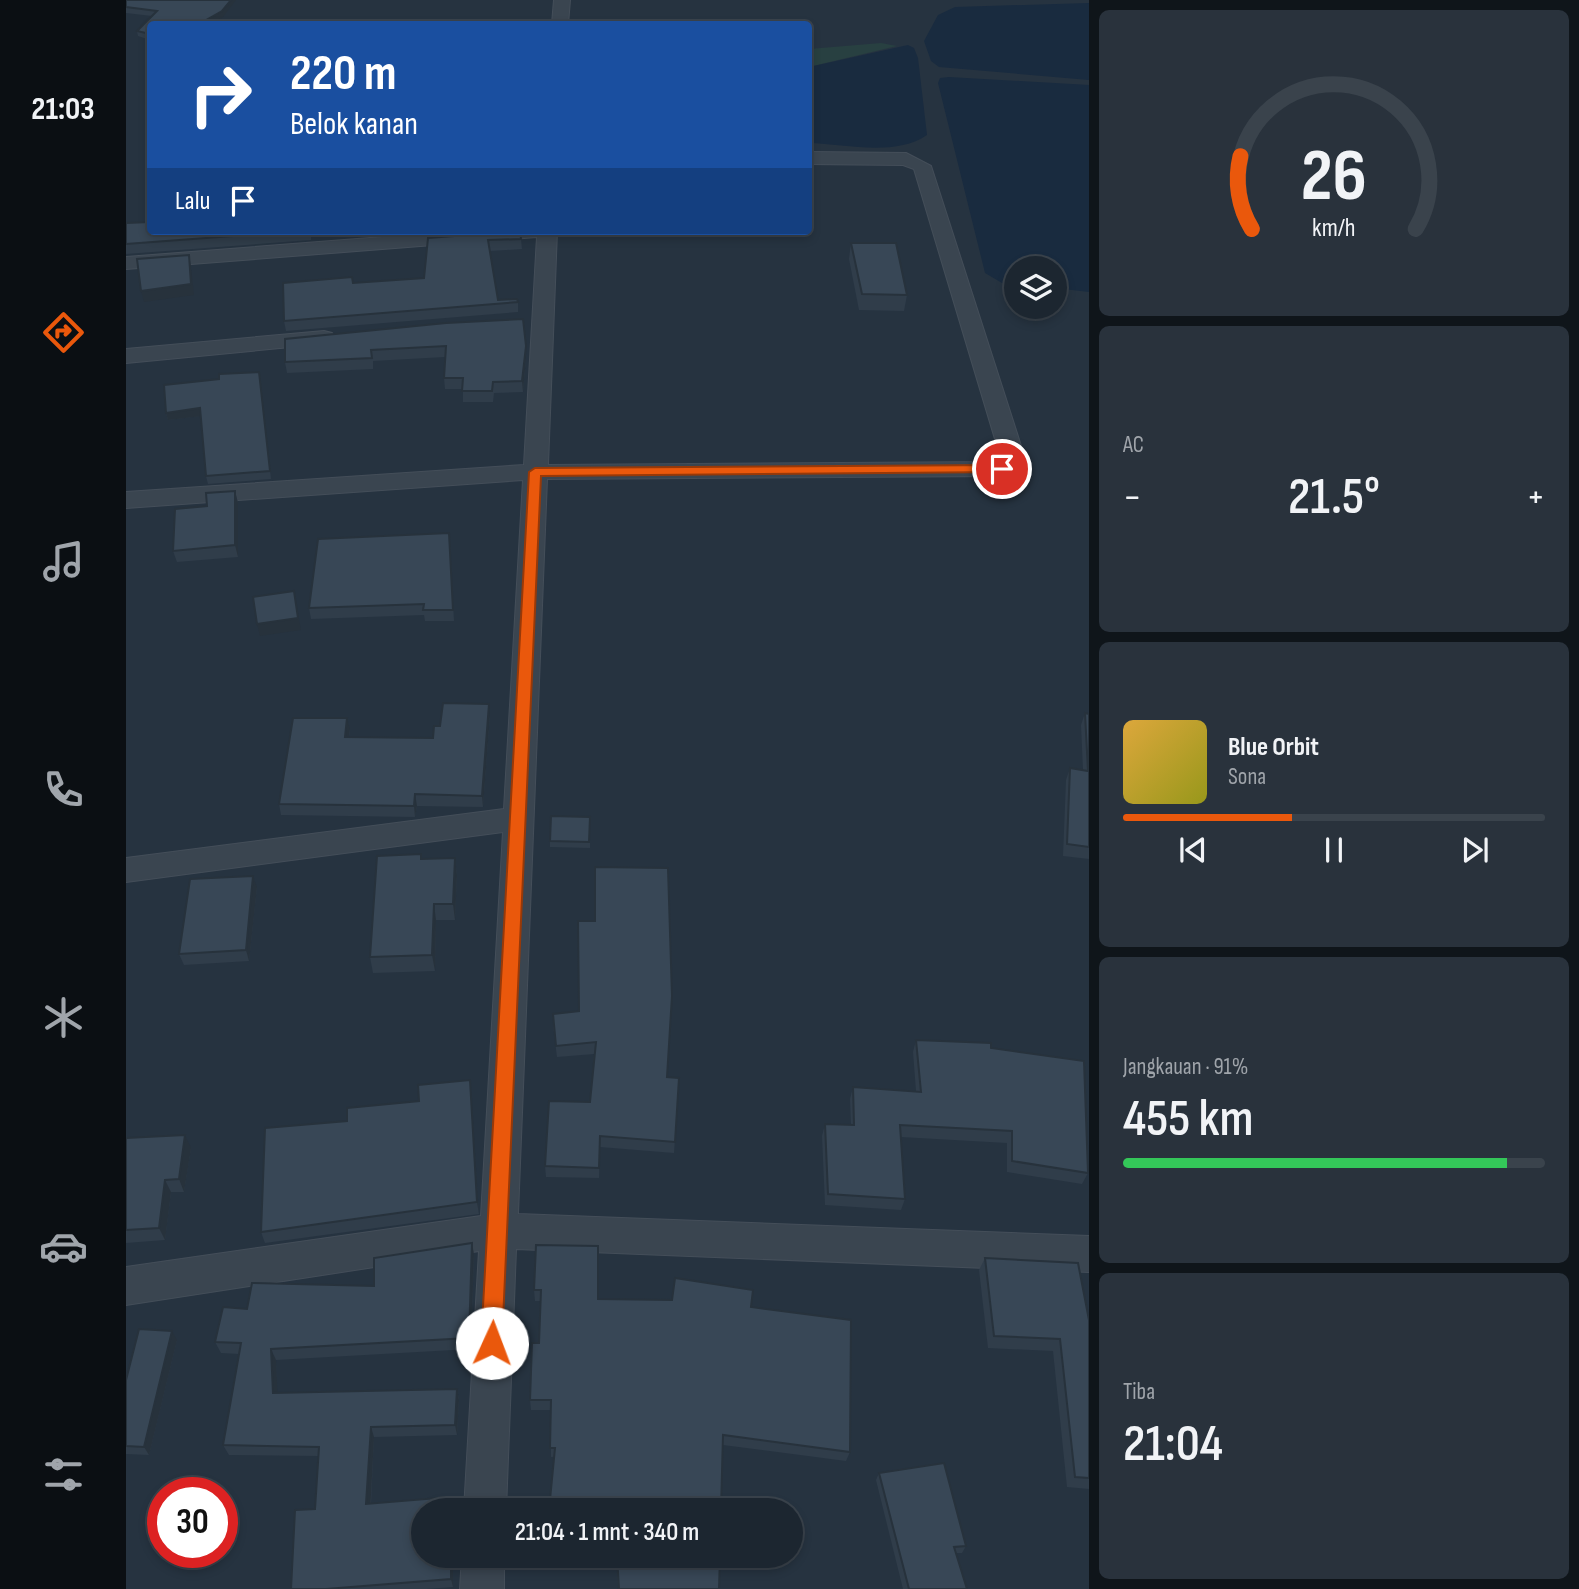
<!DOCTYPE html>
<html lang="id">
<meta charset="utf-8">
<style>
body{margin:0;font-family:"Sofia Sans Condensed",sans-serif;background:#29323c;color:#f1f3f6;height:100vh;display:flex;flex-direction:column;font-size:26px;white-space:nowrap}
*{box-sizing:border-box;margin:0}
p{font-size:23px;color:#a0a5ab}
.icon{flex:none;width:38px;height:38px;fill:none;stroke:currentColor;stroke-width:2;stroke-linecap:round;stroke-linejoin:round}
.map{position:relative;flex:1;overflow:hidden}
.details{display:flex;flex-direction:column;gap:10px;padding:10px;background:#0f151a;width:490px}
.details>*{flex:none}
.guide{position:absolute;left:21px;top:21px;width:665px;height:214px;border-radius:7px;box-shadow:0 4px 10px #0003,0 0 0 2px #3a434c;background:#1a4fa0;color:#fff;overflow:hidden}
.tools{position:absolute;left:878px;top:256px;display:grid;gap:14px}
.tools a{display:grid;place-items:center;width:63px;height:63px;border-radius:50%;background:#1c2630;box-shadow:0 4px 10px #0003,0 0 0 2px #3a434c;font-size:35px}
.speed{position:absolute;left:21px;top:1477px;display:flex;gap:14px;font-size:35px;font-weight:700;text-align:center}
.speed>*{display:grid;place-content:center;width:91px;height:91px;border-radius:50%;background:#1c2630;box-shadow:0 4px 10px #0003,0 0 0 2px #3a434c;line-height:1}
.speed .limit{border:10px solid #d22;background:#fff;color:#111}
.pin{position:absolute;display:grid;place-items:center;width:60px;height:60px;color:#fff;margin:-30px;border:4px solid #fff;border-radius:50%;box-shadow:0 2px 7px #0007}
.me{position:absolute;width:77px;margin:-38px;rotate:2deg;stroke-linejoin:round;filter:drop-shadow(0 0 5px #0008)}
.turn{display:flex;align-items:center;gap:24px;height:147px;padding:0 28px;font-size:32px}
.turn .icon{width:91px;height:91px;stroke-width:2.5}
.turn b{display:block;font-size:49px;line-height:60px}
.then{display:flex;align-items:center;height:66px;padding:0 28px;background:#0003;gap:14px;font-size:26px}
.big{font-size:52px;font-weight:600;line-height:1.1}
.details .card{flex:1;display:flex;flex-direction:column;justify-content:center;gap:10px;min-width:0;padding:0 24px;border-radius:10px;background:#29323c}
.details .dial{align-items:center;gap:0}
.dial svg{height:182px;overflow:visible;fill:none;stroke:#3a434c;stroke-width:7;stroke-linecap:round;text-anchor:middle}
.dial text{fill:#f1f3f6;stroke:none}
.song{display:flex;align-items:center;gap:21px}
.cover{width:84px;height:84px;border-radius:10px;background:linear-gradient(135deg,hsl(40 70% 55%),hsl(60 70% 35%))}
.played{height:7px;border-radius:4px;background:linear-gradient(90deg,#ea580c 40%,#3a434c 40%)}
.keys{display:flex;justify-content:space-around;direction:ltr}
.heat{display:flex;justify-content:space-between;align-items:center;font-size:38px;direction:ltr}
.charge{height:10px;border-radius:5px;background:linear-gradient(90deg,#34c759 91%,#3a434c 0)}
.trip{position:absolute;left:285px;top:1498px;width:392px;height:70px;border-radius:35px;background:#1c2630;box-shadow:0 4px 10px #0003,0 0 0 2px #3a434c;font-weight:600;line-height:70px;text-align:center}
main{display:flex;flex:1;min-height:0}
.dock{display:flex;flex-direction:column;width:126px;justify-content:space-around;align-items:center;background:#0b0f13;color:#a0a5ab}
.dock .icon{width:49px;height:49px}
.dock .selected{color:#ea580c}
.dock b{font-size:32px;color:#f1f3f6}
.map>svg:first-child{display:block}
.green{fill:#284041}
.water{fill:#192b3f}
.lines{fill:none;stroke-linecap:round;stroke-linejoin:round}
.street-casing{stroke:#444e59;stroke-width:2}
.street{fill:#3a4550;fill-rule:evenodd}
.wall{fill:#303d4a}
.shaded-wall{fill:#27323c}
.building{fill:#384756;stroke:#27323c;stroke-width:2}
.route{fill:#ea580c;stroke:#983908;stroke-width:2}
</style>
<main>
<nav class="dock">
<b>21:03</b>
<svg class="icon selected" aria-label="directions" viewBox="0 0 24 24"><path d="M12 3l9 9-9 9-9-9zM9 14v-3h6M13 9l2 2-2 2"/></svg>
<svg class="icon" aria-label="music" viewBox="0 0 24 24"><path d="M9 18V5l10-2v13"/><circle cx="6" cy="18" r="3"/><circle cx="16" cy="16" r="3"/></svg>
<svg class="icon" aria-label="phone" viewBox="0 0 24 24"><path d="M5 4h4l2 5-3 2q2 4 5 5l2-3 5 2v4C11 20 4 13 5 4z"/></svg>
<svg class="icon" aria-label="climate" viewBox="0 0 24 24"><path d="M12 3v18M4 7l16 10M4 17L20 7"/></svg>
<svg class="icon" aria-label="car" viewBox="0 0 24 24"><path d="M5 17H2v-5l4-1 3-4h7l3 4 3 1v5h-3M9 17h6M6 11h13"/><circle cx="7" cy="17" r="2"/><circle cx="17" cy="17" r="2"/></svg>
<svg class="icon" aria-label="filters" viewBox="0 0 24 24"><path d="M4 7h16M4 17h16"/><circle cx="9" cy="7" r="2"/><circle cx="15" cy="17" r="2"/></svg>
</nav>
<div class="map">
<svg width="963" height="1589" viewBox="0 0 963 1589">
<rect width="100%" height="100%" fill="#263340"/>
<path class="green" d="M755,43L771,46L683,67V49Z"/>
<g class="water">
<path d="M963,3V80L813,67L805,61L798,41L812,15L829,7Z"/>
<path d="M782,45L788,48L792,58L801,135C769,157 719,144 683,143V67Z"/>
<path d="M823,77L963,85V292L929,288V268H891V284L876,283L859,273L812,83L814,78Z"/>
</g>
<g class="lines">
<g class="street-casing">
<g id="street">
<path d="M428,0H444L442,24H426Z"/>
<path d="M682,152L780,153L805,166L896,449L895,464L885,474L876,476L421,479L392,1214L963,1236V1272L390,1249L380,1510H338L353,1251L0,1305V1267L355,1216L377,832L0,882V858L378,809L397,480L0,508V492L398,465L411,237L0,269V257L334,231H431L422,465L870,462L872,449L788,169L777,165L682,164Z"/>
<path d="M198,331L206,333L209,338L206,343L0,363V349Z"/>
<path d="M336,1556H378V1589H334Z"/>
</g>
</g>
<use href="#street" class="street"/>
</g>
<g class="wall">
<path d="M0,0L97,17L24,24V40L12,36L11,31L26,16L0,13Z"/>
<path d="M0,223L24,231H185V240L0,254Z"/>
<path d="M244,231H294L245,235Z"/>
<path d="M302,238L395,239L396,249L364,251L372,300L392,302V312L160,331L158,321L227,283L298,278Z"/>
<path d="M725,243L781,295L778,311L733,310L723,259Z"/>
<path d="M159,339L400,346V357L397,392L368,393L367,402H337V389H319L318,378L319,357L247,361V369L161,373L159,362Z"/>
<path d="M93,379L134,380L145,479L82,484L80,476L75,416L42,420L40,413Z"/>
<path d="M109,491L112,503V557L51,562L47,551L81,506Z"/>
<path d="M324,544L328,621H299L298,615L185,619L183,608Z"/>
<path d="M959,713L963,714V859L937,856L940,780L944,768L957,770L955,725Z"/>
<path d="M364,715L357,807L291,806L289,817L155,815L153,804L224,729L223,737L307,738L314,726Z"/>
<path d="M464,817V848L424,847V841Z"/>
<path d="M329,858L331,875L329,920H310L309,971L247,973L244,957L296,859Z"/>
<path d="M131,887L123,961L58,965L53,954Z"/>
<path d="M453,1011L541,1077L553,1078L548,1153L474,1147L473,1178L420,1177L419,1166L464,1102L468,1054L431,1057L427,1025Z"/>
<path d="M790,1040L865,1048L962,1173L956,1184L881,1172V1143L775,1137L779,1199L775,1210L699,1205L696,1136L699,1124L725,1125L724,1099L727,1087L790,1091L787,1052Z"/>
<path d="M345,1092L353,1214L139,1243L135,1232L221,1121L293,1101Z"/>
<path d="M0,1138L65,1148L58,1192H45L39,1240L0,1243Z"/>
<path d="M472,1246V1299L625,1307L724,1452L720,1461L597,1445L425,1457V1410H405L404,1400L413,1343L414,1301H409L408,1290Z"/>
<path d="M348,1254L345,1349L150,1360L151,1393L331,1389L333,1400L331,1435L248,1437L245,1504L324,1497L326,1510H298V1556H327V1587L301,1589H165L189,1509L193,1456L103,1455L97,1445L113,1354L95,1353L89,1342L121,1309L248,1286Z"/>
<path d="M859,1258L963,1320V1489L941,1487L927,1351L862,1348L853,1270Z"/>
<path d="M51,1340L23,1455L0,1454V1380Z"/>
<path d="M753,1473L840,1546L836,1553H830L841,1589H777L750,1480Z"/>
<path d="M420,1556H594L593,1589H492L491,1563L420,1557Z"/>
</g>
<g class="shaded-wall">
<path d="M105,0H110L97,17L84,24H73Z"/>
<path d="M63,255L65,267L68,295L18,302L15,291Z"/>
<path d="M400,346V357L397,392L396,381Z"/>
<path d="M74,408L76,416L42,420L40,413Z"/>
<path d="M109,491L112,503V557L109,545Z"/>
<path d="M168,591L175,630L134,636L131,624Z"/>
<path d="M363,704L364,715L357,807L356,796Z"/>
<path d="M221,718L224,729L221,748L219,737Z"/>
<path d="M289,794L291,806L289,817L288,806Z"/>
<path d="M329,858L331,875L329,920L327,904Z"/>
<path d="M127,876L131,887L123,961L120,950Z"/>
<path d="M308,904L310,920L309,971L306,955Z"/>
<path d="M344,1080L345,1092L353,1214L351,1202Z"/>
<path d="M59,1135L65,1148L58,1192L53,1179Z"/>
<path d="M39,1180L45,1192L39,1240L33,1228Z"/>
<path d="M346,1243L348,1254L345,1349L343,1338Z"/>
<path d="M46,1331L51,1340L23,1455L18,1447Z"/>
<path d="M145,1349L150,1360L152,1403L147,1393Z"/>
<path d="M331,1389L333,1400L331,1435L329,1425Z"/>
<path d="M245,1427L248,1437L244,1513L240,1504Z"/>
<path d="M325,1556H327V1587L325,1579Z"/>
</g>
<g class="building">
<path d="M0,0H105L96,11L73,24H24V34L11,31L31,11L0,7Z"/>
<path d="M24,222V231H172L0,244V223Z"/>
<path d="M394,231L395,239L362,240L372,300L391,299L392,302L158,321L157,283L226,277L227,283L298,278L302,238Z"/>
<path d="M725,243H770L781,295L736,294Z"/>
<path d="M63,255L65,284L15,291L11,259Z"/>
<path d="M397,319L400,346L396,381L367,382L366,391H336L337,378H318L320,346L245,350L246,358L159,362V339L320,323Z"/>
<path d="M133,372L144,471L80,476L74,408L40,413L38,385L93,379V374Z"/>
<path d="M109,491V545L47,551L49,509L81,506L80,493Z"/>
<path d="M323,533L327,610H297L298,604L183,608L192,539Z"/>
<path d="M168,591L172,618L131,624L127,597Z"/>
<path d="M317,703L363,704L356,796L289,794L288,806L153,804L167,718H221L219,737L307,738L308,726H314Z"/>
<path d="M959,713L963,714V847L941,844L944,768L962,771Z"/>
<path d="M425,816L464,817L463,842L424,841Z"/>
<path d="M295,854V859L329,858L327,904H308L306,955L244,957L251,856Z"/>
<path d="M469,867L542,868L546,996L541,1077L553,1078L549,1142L474,1136L473,1168L419,1166L423,1101L464,1102L470,1042L430,1046L427,1014L453,1011L452,921H469Z"/>
<path d="M127,876L120,950L53,954L64,879Z"/>
<path d="M790,1040L865,1043V1048L958,1061L962,1173L886,1161V1131L774,1125L779,1199L702,1194L699,1124L728,1125L727,1087L795,1092Z"/>
<path d="M344,1080L351,1202L135,1232L139,1128L221,1121V1108L293,1101L292,1085Z"/>
<path d="M59,1135L53,1179L39,1180L33,1228L0,1230V1138Z"/>
<path d="M346,1243L343,1338L145,1349L147,1393L331,1389L329,1425L245,1427L240,1504L324,1497V1510H298V1556H325V1579L200,1589H165L169,1510L189,1509L193,1447L97,1445L115,1343L89,1342L97,1307L121,1309L126,1283L248,1286V1258Z"/>
<path d="M410,1245L472,1246V1299L546,1300L549,1278L627,1290L625,1307L725,1320L724,1452L597,1435L595,1510H423L429,1448H424L425,1400H404L406,1343H413L415,1290H408Z"/>
<path d="M859,1258L952,1263L963,1320V1478L949,1477L934,1339L868,1336Z"/>
<path d="M13,1329L46,1331L18,1447L0,1446V1380Z"/>
<path d="M818,1463L840,1546L828,1547L841,1589H783L753,1473Z"/>
<path d="M491,1556H594L593,1589H493Z"/>
</g>
<path class="route" d="M876,465L882,469L880,472L415,476L376,1343L373,1350L366,1353L358,1350L355,1343L403,472L409,468Z"/>
</svg>
<div class="tools">
<a><svg class="icon" aria-label="layers" viewBox="0 0 24 24"><path d="M12 4l9 5-9 5-9-5zM3 14l9 5 9-5"/></svg></a>
</div>
<div class="speed"><div class="limit">30</div></div>
<div class="pin" style="left:876px;top:469px;background:#d93025"><svg class="icon" aria-label="arrive" viewBox="0 0 24 24"><path d="M6 21V4h12l-3 4 3 4H6"/></svg></div>
<svg class="me" style="left:366px;top:1343px" viewBox="-20 -20 40 40"><circle r="19" fill="#fff"/><path d="M0-13L10 11 0 6-10 11z" fill="#ea580c"/></svg>
<div class="trip">21:04 · 1 mnt · 340 m</div>
<div class="guide">
<div class="turn"><svg class="icon" aria-label="right" viewBox="0 0 24 24"><path d="M7 20v-9h11M14 6l5 5-5 5"/></svg><div><b>220 m</b>Belok kanan</div></div>
<div class="then">Lalu<svg class="icon" aria-label="arrive" viewBox="0 0 24 24"><path d="M6 21V4h12l-3 4 3 4H6"/></svg></div>
</div>
</div>
<section class="details">
<div class="card dial"><svg viewBox="0 0 100 80">
<path d="M14 69A42 42 0 1 1 86 69"/>
<path d="M14 69A42 42 0 0 1 9 37" stroke="#ea580c"/>
<text x="50" y="56" font-size="32" font-weight="700">26</text>
<text x="50" y="72" font-size="11">km/h</text>
</svg></div>
<div class="card"><p>AC</p>
<div class="heat"><a>−</a><b class="big">21.5°</b><a>+</a></div>
</div>
<div class="card">
<div class="song"><i class="cover"></i><div><b>Blue Orbit</b><p>Sona</p></div></div>
<div class="played"></div>
<div class="keys"><svg class="icon" aria-label="previous" viewBox="0 0 24 24"><path d="M18 5L8 12l10 7zM5 5v14"/></svg><svg class="icon" aria-label="pause" viewBox="0 0 24 24"><path d="M8 5v14M16 5v14"/></svg><svg class="icon" aria-label="next" viewBox="0 0 24 24"><path d="M6 5l10 7-10 7zM19 5v14"/></svg></div>
</div>
<div class="card"><p>Jangkauan · 91%</p><b class="big">455 km</b><div class="charge"></div></div>
<div class="card"><p>Tiba</p><b class="big">21:04</b></div>
</section>
</main>
